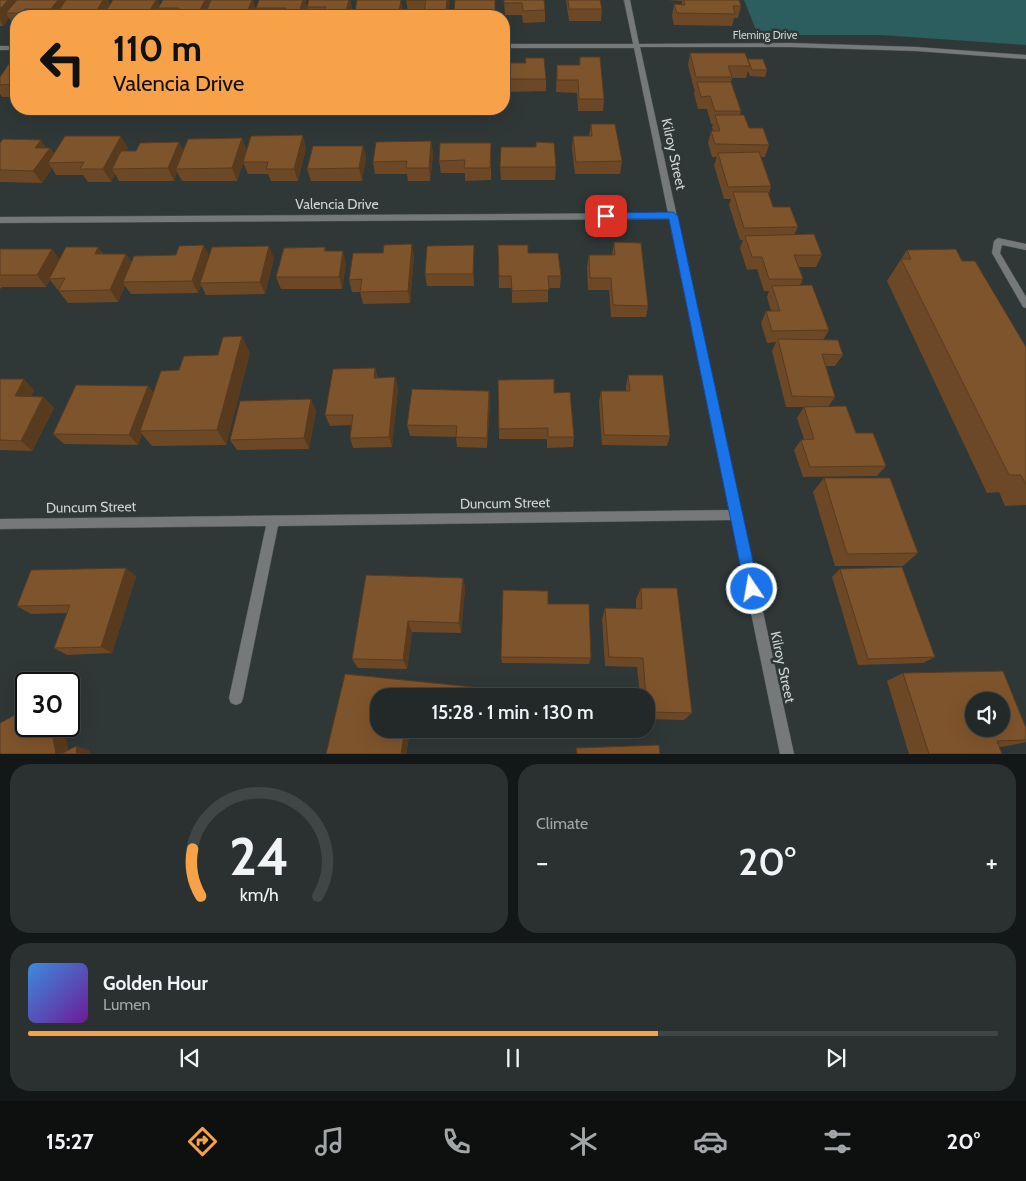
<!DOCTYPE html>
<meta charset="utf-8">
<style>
body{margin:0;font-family:Cabin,sans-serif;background:#2b3131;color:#f1f3f6;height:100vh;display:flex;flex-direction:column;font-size:19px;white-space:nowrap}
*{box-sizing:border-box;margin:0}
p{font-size:16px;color:#a3a6a8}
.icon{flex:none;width:28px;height:28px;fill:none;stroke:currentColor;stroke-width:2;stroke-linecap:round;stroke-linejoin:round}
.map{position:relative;height:754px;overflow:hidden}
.side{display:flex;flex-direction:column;gap:10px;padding:10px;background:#131717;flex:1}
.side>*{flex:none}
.banner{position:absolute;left:10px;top:10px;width:500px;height:105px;border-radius:20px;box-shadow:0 5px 20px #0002,0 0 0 1px #404546;background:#f7a149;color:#111;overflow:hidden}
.fabs{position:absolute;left:965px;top:692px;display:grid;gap:10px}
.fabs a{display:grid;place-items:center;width:45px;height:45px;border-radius:50%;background:#232929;box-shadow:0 5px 20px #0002,0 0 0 1px #404546;font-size:25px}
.speed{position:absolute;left:15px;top:672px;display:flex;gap:10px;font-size:25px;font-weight:700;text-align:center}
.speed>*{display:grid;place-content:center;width:65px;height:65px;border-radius:50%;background:#232929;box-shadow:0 5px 20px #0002,0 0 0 1px #404546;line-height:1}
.speed .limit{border:2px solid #111;border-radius:8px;background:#fff;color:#111}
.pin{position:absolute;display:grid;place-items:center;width:42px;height:42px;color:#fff;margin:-21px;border-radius:10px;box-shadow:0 2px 8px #0006}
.me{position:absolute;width:55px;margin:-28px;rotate:348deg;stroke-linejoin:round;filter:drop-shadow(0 0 4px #0008)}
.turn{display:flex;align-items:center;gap:18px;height:105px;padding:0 20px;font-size:22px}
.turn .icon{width:65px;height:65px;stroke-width:2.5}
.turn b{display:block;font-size:35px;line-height:42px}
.big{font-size:38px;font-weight:600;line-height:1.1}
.side .widget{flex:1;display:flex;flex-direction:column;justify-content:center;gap:8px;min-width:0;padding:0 18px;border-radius:20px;background:#2b3131}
.side .dial{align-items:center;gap:0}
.dial svg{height:130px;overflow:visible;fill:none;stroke:#404546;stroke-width:7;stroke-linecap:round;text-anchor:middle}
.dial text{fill:#f1f3f6;stroke:none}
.song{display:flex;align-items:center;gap:15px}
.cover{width:60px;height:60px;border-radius:8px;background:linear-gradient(135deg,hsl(210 70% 55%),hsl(280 70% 35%))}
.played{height:5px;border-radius:2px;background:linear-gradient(90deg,#f7a149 65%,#404546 65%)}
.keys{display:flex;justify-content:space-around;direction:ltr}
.heat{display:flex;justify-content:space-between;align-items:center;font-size:28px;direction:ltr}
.side .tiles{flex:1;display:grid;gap:10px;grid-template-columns:1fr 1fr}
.widget:last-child{grid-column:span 2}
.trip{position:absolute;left:370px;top:688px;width:285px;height:50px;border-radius:20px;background:#232929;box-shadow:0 5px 20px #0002,0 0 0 1px #404546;font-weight:600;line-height:50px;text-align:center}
.tabs{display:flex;height:80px;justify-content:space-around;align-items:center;background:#0e1010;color:#a3a6a8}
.tabs .icon{width:35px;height:35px}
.tabs .selected{color:#f7a149}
.tabs b{font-size:22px;color:#f1f3f6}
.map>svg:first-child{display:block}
.green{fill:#2c5d5f}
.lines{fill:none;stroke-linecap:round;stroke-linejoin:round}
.service-casing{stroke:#4c5353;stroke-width:1}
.minor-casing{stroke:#4c5353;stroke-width:1}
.service{fill:#757979;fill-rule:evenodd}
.minor{fill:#757979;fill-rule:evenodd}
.wall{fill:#6c4826}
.shaded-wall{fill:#583b1f}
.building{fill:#7e542c;stroke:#583b1f;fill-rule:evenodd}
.route{fill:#1a73e8;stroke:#114b97}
.labels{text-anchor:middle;stroke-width:5;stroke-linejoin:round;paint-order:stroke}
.far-street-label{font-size:11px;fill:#ced3d3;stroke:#2f3737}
.street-label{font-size:14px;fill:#ced3d3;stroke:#2f3737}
</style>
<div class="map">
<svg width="1026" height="754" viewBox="0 0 1026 754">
<rect width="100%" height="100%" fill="#2f3737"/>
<path class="green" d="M744,0H1026V45L881,35H758Z"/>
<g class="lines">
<g class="service-casing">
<path id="service" d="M998,238L1026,244V250L1002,245L1000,253L1026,297V308L1023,307L992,253L994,241Z"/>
</g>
<g class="minor-casing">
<g id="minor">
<path d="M624,0H630L639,44L790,43L916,47L1026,55V59L916,51L790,47H640L794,754H780L732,520L278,526L243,698L241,703L236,705L231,703L229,698L266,526L0,529V519L729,510L669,219L0,223V217L668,213L634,48H504V44H633Z"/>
<rect x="0" y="46" width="16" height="4"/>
</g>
</g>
<use href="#service" class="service"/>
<use href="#minor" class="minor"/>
</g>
<g class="wall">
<path d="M0,0H108L110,5H160L210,0L211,2L256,8L307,7L309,0H350L352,8L350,16H309L307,8L305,16H258L256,10L254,16H162L160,13L159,16H107V15L106,16H62V15L60,16H16V25H13L9,18L3,26H0Z"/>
<path d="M406,0H449L448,16H424V12H408Z"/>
<path d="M495,0V16H455L454,11Z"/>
<path d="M504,0H544L545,10V22L523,23L522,15H505Z"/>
<path d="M566,0H600L602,9L601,21H569Z"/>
<path d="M667,0H739L741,6L738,18H734L732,26L674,25L672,16L674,4H682V1Z"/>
<path d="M403,9L402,16H355V11Z"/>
<path d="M690,53L748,60V59L767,70L765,77L750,76L748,71L746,78H732L731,82L741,111L740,115L749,128L769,145L765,157H761L771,186L769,194L773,207L798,227L794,235L822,255L816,267H799L803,279L800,285L829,330L823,340L843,355L835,366H826L835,397L828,407L856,433L886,466L877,476L803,477L794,450L801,440L804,439L797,418L804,407H786L772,351L776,342L767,343L761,323L766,311H771L767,297L769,291H764L757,269L747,270L740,248L743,240H740L729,205L731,199H724L714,165L717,157H712L708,143L711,131H713L712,127L713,124H711L707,109H698L694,94L695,89H694L688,65Z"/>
<path d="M580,57L604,99L603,111H578L577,93L556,92L557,65H579Z"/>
<path d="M16,62V97H2L0,94V77Z"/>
<path d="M504,63L546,79V91L504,92Z"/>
<path d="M591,124L622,161L620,174H575L572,148L573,136H589Z"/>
<path d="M242,138L247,151L237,181H182L177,172L174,181H119L115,174L111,182H88L83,175H56L52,168L42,183L0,182V143L50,148L54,154L128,148L126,151H136L179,142L183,151Z"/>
<path d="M431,141L433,154L430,181H408L407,174H375L373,162Z"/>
<path d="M491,143V180L465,181V173H441L439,161Z"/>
<path d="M363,146L366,158L362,181H311L307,169Z"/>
<path d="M306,148L298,181H271L268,174H248L243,162Z"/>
<path d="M500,167H556L555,180H501Z"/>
<path d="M614,242L648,306L646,317H611L609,290H588L587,267L589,255H612Z"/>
<path d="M498,245L528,253L561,276L560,288H548V302L512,303V288H499Z"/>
<path d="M98,247L103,254H126L132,263L209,255L274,258L265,294L206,295L201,285L198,293L131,294L125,286L118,302L68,303L50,280L46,287H2L0,289V249L60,260Z"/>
<path d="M325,247L326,251L346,263L342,289H281L276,277Z"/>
<path d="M907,250L962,261L1026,347V505L1005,506L999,492L987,493L887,281Z"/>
<path d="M414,256L410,303L363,304L360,292H352L349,280Z"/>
<path d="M474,257V286H427L425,274Z"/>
<path d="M250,353L226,445L152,446L142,434L138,445L64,444L53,434L148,386L153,393L179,370L218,355Z"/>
<path d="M375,368L378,378L395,377L398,388L392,447L353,448L350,438L351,425L330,426L325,415Z"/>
<path d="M628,375L670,436L667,446L602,445L599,402L601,391H626V386Z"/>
<path d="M0,379L34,390L31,396L43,397L54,408L32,451L0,450Z"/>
<path d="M498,380L554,393L574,437L573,447L547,448V439H499Z"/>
<path d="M489,391L490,402L487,448L457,447L456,437L410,436L407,425Z"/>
<path d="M316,410L309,449L237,450L230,440Z"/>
<path d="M824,478L918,553L903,566H835L813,492Z"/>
<path d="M840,569L935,657L923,663L858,665L832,577Z"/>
<path d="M136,576L112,653L67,655L54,648L67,613L31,614L17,606Z"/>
<path d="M463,578L465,589L461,633L412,632L407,669L358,668L352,659Z"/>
<path d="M641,588L692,713L684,720L646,719V696H640L637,667L605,666L602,619L605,608L636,609V599Z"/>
<path d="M548,604L591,658L589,664L502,663L501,657Z"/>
<path d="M903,673L1026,728V742L1008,746L999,747L1002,754H909L887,681Z"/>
<path d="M379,729H471L470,738L410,731L406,754H326Z"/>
</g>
<g class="shaded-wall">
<path d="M8,0H17L6,13L9,18L3,26L0,20V9Z"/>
<path d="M58,0H67L59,10L62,15L60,16H55L51,9Z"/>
<path d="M103,0H108L111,8L105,12L107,15L106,16H100L97,10Z"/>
<path d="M156,0H158L161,8H158L160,13L159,16H151L149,12Z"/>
<path d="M205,0H210L212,6L206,12L207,16H201L199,12Z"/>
<path d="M252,0H253L256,10L254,16H249L247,12Z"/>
<path d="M303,0H306L307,8L305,16H300L299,13Z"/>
<path d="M349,0H350L352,8L350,16H347L346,11Z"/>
<path d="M401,0L403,9L402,16H400L399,11Z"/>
<path d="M447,0H449L450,2L448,16H446V12Z"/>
<path d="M25,9L30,16H24L22,13Z"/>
<path d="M303,135L306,148L298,181L294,169Z"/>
<path d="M121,136L128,148L117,169H112L115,174L111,182L103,169Z"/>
<path d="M242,138L247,151L237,181L232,168Z"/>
<path d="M41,140L48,151L50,148L57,160L48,163L52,168L42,183L33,171L35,148Z"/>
<path d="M431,141L433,154L430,181L429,168Z"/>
<path d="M179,142L185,154L176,169L177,172L174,181L168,168Z"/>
<path d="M363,146L366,158L362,181L359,168Z"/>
<path d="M412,244L414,256L410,303L408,291Z"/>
<path d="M204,245L210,257L200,283L201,285L198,293L192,281Z"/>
<path d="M474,245V286L473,274Z"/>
<path d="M269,246L274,258L265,294L260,282Z"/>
<path d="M98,247L106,259L95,254Z"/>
<path d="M52,249L61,261L49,279L50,280L46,287L37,275Z"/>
<path d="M343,251L346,263L342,289L339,277Z"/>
<path d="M126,254L134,266L123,282L125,286L118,302L110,290Z"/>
<path d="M242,336L250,353L226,445L217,430Z"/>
<path d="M375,368L378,380L374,378Z"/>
<path d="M395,377L398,388L392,447L389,437Z"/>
<path d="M24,379L34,390L26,407L15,396Z"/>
<path d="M148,386L156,397L140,431L142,434L138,445L129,435Z"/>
<path d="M489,391L490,402L487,448V438Z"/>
<path d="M43,397L54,408L32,451L21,441Z"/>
<path d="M311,399L316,410L309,449L304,438Z"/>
<path d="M126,568L136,576L112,653L101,647Z"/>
<path d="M463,578L465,589L461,633L459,623Z"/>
<path d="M408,621L412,632L407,669L403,660Z"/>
<path d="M473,687L475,695V696H472Z"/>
<path d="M51,726H64L69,754H56Z"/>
<path d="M405,729H409L410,731L406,754H401Z"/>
<path d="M468,729H471L470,738L468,731Z"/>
<path d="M76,746L89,750L90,754H77Z"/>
</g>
<g class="building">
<path d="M0,0H8L0,9Z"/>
<path d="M17,0H58L51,9H25L22,13H6Z"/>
<path d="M66,0H103L97,10H59Z"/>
<path d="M113,0H156L149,12H105Z"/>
<path d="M163,0H205L199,12H177L179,8H158Z"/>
<path d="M211,0H252L247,12H206Z"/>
<path d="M259,0H303L299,13H284L286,8H256Z"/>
<path d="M309,0H349L346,11L325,12L326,7H307Z"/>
<path d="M357,0H401L399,11H355Z"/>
<path d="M406,0H447L446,12L424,11L426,0Z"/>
<path d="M455,0H495V11H454Z"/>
<path d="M504,0H544L545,10L523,11L522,3H504Z"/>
<path d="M568,0H600L602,9H569Z"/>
<path d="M684,0H739L741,6H733L735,14L677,13L674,4L685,5Z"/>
<path d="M690,53H745L750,66H728L732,77H696Z"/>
<path d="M580,57H600L604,99H579L578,80H557V65H580Z"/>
<path d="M525,58H544L546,79H504V63H526Z"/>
<path d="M748,59H763L767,70H752Z"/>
<path d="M10,62H16V84L0,85V77Z"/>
<path d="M697,82H731L741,111H715L710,96L701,97Z"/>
<path d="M715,115H744L749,128H763L769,145L715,144L711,131H720Z"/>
<path d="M591,124H615L622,161L576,162L573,136H592Z"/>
<path d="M303,135L294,169H266L268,162H243L251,136Z"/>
<path d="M65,136H121L103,169H80L84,162L48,163Z"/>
<path d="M242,138L232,168L176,169L188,139Z"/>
<path d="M3,139L41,140L35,148H50L33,171L0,170V143Z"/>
<path d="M431,141L429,168H406L407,161L373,162L376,142Z"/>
<path d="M179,142L168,168L112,169L121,151H136L140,143Z"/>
<path d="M536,142L554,143L556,167H500L501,147H536Z"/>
<path d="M440,143H491L490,168H464L465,160L439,161Z"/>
<path d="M313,146H363L359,168L307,169Z"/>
<path d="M759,152L771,186L728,187L718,153Z"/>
<path d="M733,192H768L773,207H790L798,227L744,228Z"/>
<path d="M814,234L822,255H794L803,279H769L762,257H752L745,236Z"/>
<path d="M614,242L641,243L648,306L613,305L611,278H590L589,255H615Z"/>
<path d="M412,244L408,291L360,292L362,279L349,280L353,253H383L384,245Z"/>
<path d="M204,245L192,281L123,282L134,256L176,255L179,246Z"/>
<path d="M474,245L473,274H425L427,246Z"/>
<path d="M498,245H528V253H558L561,276H548L549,290L512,291L511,276H499Z"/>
<path d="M269,246L260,282L200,283L212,247Z"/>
<path d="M66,247H98L95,254H126L110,290L58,291L65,278L49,279Z"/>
<path d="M325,247L324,251H343L339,277H276L284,248Z"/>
<path d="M0,249H52L37,275H0Z"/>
<path d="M956,249L962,261H975L1026,347V485L1021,475H1009L901,259H911L907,250Z"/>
<path d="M812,285L829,330L772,331L766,311H780L772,286Z"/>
<path d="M242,336L217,430L140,431L161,371L179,370L184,356L218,355L223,337Z"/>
<path d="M778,339L838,340L843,355L822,354L835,397L792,396Z"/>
<path d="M375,368L374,378L395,377L389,437L350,438L353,415H325L333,369Z"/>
<path d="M628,375H663L670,436L604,435L601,391H630Z"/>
<path d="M0,379H24L15,396L43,397L21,441L0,440Z"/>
<path d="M554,379V393L570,392L574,437H548V428L499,429L498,380Z"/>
<path d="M76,385L148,386L129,435L53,434Z"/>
<path d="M412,389L489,391L487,438L456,437L457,426L407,425Z"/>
<path d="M311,399L304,438L230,440L240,401Z"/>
<path d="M846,406L856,433H873L886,466L810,467L801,440L814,439L804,407Z"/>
<path d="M824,478H890L918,553L847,554Z"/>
<path d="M902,567L935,657L868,659L840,569Z"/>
<path d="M126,568L101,647L54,648L70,605L17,606L31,570Z"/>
<path d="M366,575L463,578L459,623L408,621L403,660L352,659Z"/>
<path d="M641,588H677L692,713L647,712L643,658L609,657L605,608L642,609Z"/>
<path d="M503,590L548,591V604H589L591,658L501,657Z"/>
<path d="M1003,671L1026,728V740L997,741L1002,754H929L903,673ZM974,701H1001V729H974Z"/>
<path d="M345,674L473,687L472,696H379V729H405L401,754H326Z"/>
<path d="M26,709V726H51L56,754H0V723Z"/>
<path d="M445,729H468V731Z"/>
<path d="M659,745L660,754H577L576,748Z"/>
<path d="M76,746L77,754H61Z"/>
</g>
<path class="route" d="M673,212L678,216L759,589L757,593L752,595L747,593L745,589L669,219H606L601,216L606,213Z"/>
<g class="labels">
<g class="far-street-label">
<text x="765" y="39">Fleming Drive</text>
</g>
<g class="street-label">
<text transform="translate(674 154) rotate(78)" y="5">Kilroy Street</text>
<text x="337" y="209">Valencia Drive</text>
<text transform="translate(505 503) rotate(-1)" y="5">Duncum Street</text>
<text transform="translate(91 507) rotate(-1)" y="5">Duncum Street</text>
<text transform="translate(783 667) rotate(78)" y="5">Kilroy Street</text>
</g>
</g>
</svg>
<div class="fabs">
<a><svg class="icon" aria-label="sound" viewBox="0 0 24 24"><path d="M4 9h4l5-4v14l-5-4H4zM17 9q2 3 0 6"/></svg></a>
</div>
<div class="speed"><div class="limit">30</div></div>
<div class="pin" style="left:606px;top:216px;background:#d93025"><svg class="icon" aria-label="arrive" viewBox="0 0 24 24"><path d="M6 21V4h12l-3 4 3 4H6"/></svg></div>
<svg class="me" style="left:752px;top:589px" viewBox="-20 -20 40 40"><circle r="17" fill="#1a73e8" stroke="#fff" stroke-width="3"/><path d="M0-11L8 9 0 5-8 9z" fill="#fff"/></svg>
<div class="trip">15:28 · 1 min · 130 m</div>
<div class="banner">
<div class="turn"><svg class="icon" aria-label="left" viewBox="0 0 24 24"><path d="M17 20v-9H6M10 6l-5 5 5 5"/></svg><div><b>110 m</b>Valencia Drive</div></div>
</div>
</div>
<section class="side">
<div class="tiles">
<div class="widget dial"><svg viewBox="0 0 100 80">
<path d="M14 69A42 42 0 1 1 86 69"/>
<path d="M14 69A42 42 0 0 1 9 40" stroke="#f7a149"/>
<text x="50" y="56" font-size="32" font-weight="700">24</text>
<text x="50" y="72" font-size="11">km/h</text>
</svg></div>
<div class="widget"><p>Climate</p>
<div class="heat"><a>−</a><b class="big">20°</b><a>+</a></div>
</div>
<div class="widget">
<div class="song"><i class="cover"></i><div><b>Golden Hour</b><p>Lumen</p></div></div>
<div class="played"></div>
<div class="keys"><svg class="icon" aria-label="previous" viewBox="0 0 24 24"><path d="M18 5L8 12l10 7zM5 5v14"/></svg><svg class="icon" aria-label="pause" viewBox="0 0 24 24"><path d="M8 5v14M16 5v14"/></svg><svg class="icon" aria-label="next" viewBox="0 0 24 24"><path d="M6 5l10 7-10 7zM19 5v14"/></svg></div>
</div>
</div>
</section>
<nav class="tabs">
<b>15:27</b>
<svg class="icon selected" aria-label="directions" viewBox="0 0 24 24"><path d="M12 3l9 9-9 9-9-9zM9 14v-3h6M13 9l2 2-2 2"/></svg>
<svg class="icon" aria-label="music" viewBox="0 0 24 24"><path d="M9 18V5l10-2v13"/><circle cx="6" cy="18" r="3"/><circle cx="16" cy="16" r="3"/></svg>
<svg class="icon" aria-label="phone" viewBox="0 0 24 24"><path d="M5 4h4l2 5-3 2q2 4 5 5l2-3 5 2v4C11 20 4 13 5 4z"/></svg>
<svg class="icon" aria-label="climate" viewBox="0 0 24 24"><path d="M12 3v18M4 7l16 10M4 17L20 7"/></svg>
<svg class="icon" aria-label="car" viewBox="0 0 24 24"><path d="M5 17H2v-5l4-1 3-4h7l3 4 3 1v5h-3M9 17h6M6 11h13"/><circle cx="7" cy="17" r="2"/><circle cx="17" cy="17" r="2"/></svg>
<svg class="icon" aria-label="filters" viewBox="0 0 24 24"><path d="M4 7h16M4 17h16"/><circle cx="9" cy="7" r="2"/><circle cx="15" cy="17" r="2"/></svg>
<b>20°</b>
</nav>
